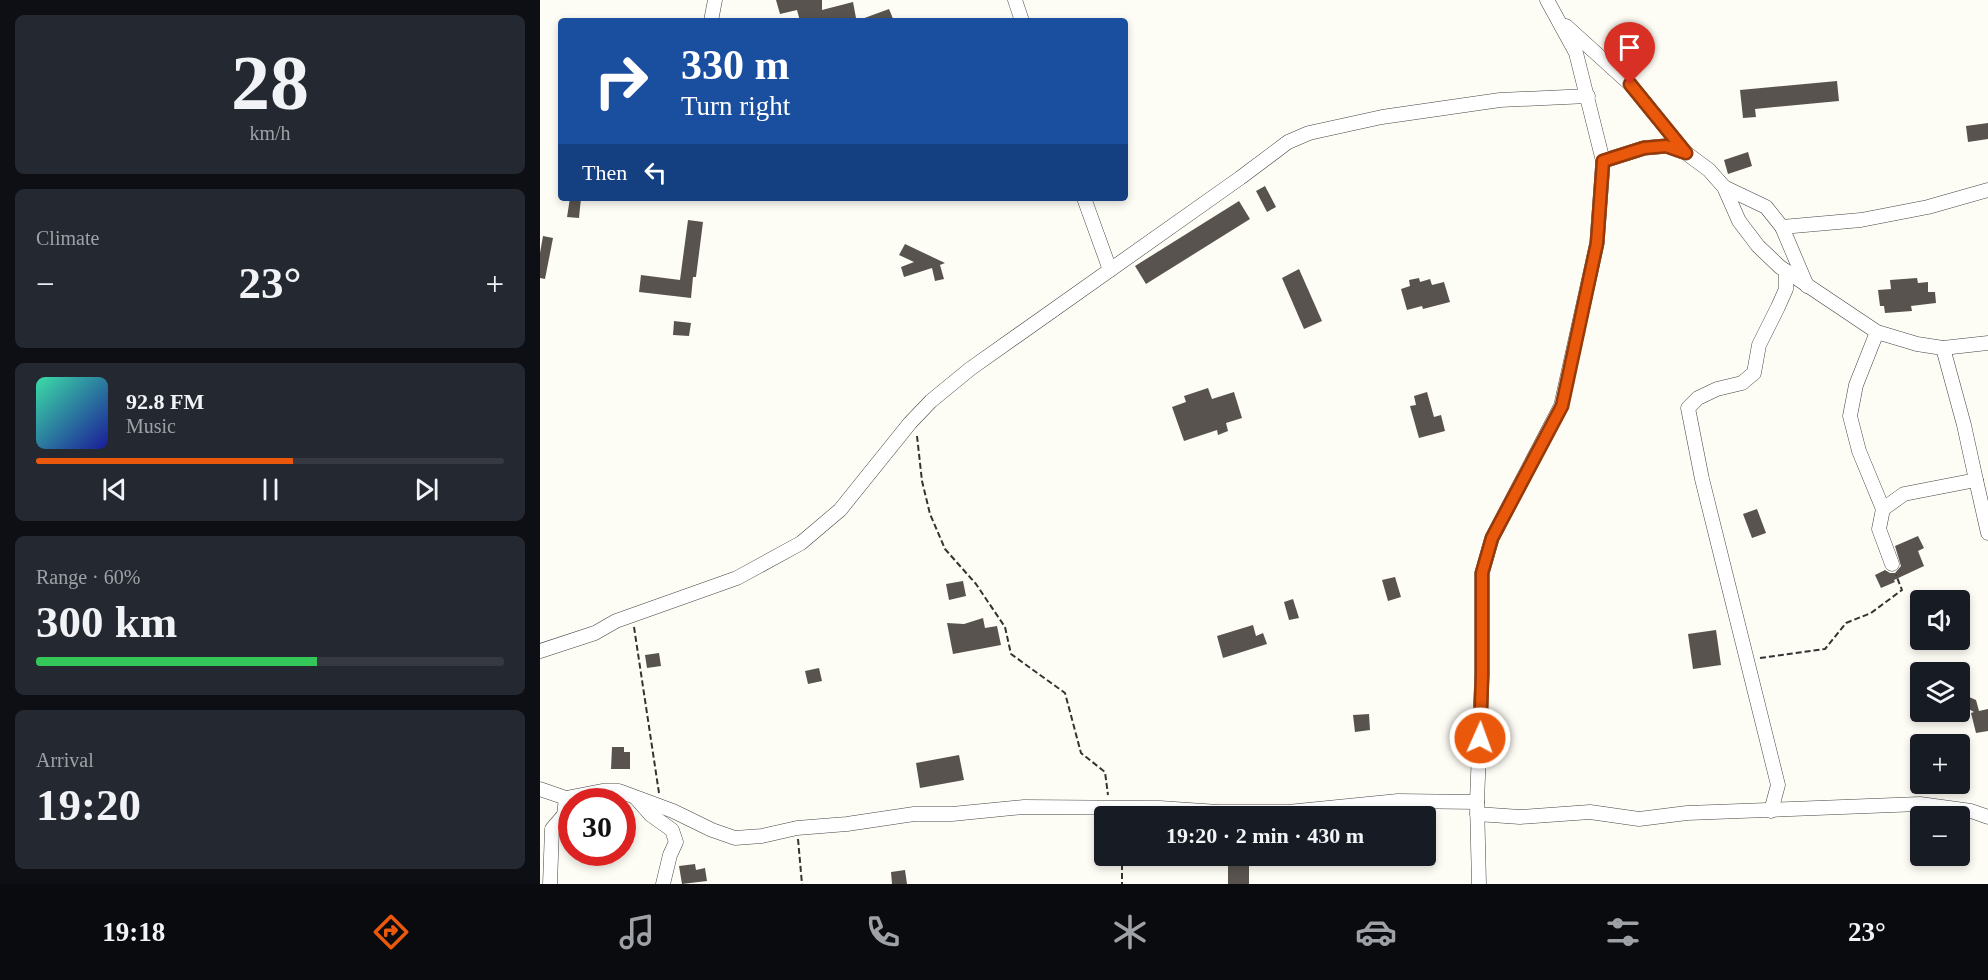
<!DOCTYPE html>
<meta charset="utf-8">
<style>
body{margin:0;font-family:"Times New Roman",serif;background:#242831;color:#f1f3f6;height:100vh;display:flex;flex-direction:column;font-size:22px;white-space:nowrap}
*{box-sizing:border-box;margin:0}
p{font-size:20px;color:#9ea1a6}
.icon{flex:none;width:33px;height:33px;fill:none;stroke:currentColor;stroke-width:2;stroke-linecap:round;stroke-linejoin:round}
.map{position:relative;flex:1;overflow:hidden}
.sheet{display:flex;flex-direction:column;gap:15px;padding:15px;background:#0d0f14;width:540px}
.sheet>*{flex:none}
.banner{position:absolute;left:18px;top:18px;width:570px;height:183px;border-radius:6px;box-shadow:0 3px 9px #0003;background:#1a4fa0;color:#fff;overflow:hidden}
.tools{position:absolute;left:1370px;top:590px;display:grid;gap:12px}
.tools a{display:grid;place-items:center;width:60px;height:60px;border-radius:6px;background:#171b24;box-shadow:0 3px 9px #0003;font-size:30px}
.speed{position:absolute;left:18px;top:788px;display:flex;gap:12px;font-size:30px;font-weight:700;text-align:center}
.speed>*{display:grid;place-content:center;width:78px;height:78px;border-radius:50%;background:#171b24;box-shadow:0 3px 9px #0003;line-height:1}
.speed .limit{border:9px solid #d22;background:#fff;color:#111}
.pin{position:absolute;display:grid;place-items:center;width:51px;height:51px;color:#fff;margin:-62px -26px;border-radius:50% 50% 50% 0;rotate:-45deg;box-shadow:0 0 6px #0007}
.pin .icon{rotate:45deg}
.me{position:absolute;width:66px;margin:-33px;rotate:2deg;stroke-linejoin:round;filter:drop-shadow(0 0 4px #0008)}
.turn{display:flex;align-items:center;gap:21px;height:126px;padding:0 24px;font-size:27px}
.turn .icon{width:78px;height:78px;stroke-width:2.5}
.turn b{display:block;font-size:42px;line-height:51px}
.then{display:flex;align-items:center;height:57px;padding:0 24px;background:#0003;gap:12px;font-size:22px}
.big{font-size:45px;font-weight:700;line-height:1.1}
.sheet .card{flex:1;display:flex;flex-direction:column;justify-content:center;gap:9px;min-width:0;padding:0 21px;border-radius:9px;background:#242831}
.sheet .dial{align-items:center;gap:0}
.dial b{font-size:78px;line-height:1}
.song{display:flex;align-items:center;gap:18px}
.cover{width:72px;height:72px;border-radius:9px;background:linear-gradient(135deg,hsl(160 70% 55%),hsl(240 70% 35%))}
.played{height:6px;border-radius:3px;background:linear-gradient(90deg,#ea580c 55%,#363941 55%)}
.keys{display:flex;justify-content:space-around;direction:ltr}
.heat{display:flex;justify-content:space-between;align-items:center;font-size:33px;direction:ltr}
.charge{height:9px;border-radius:4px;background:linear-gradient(90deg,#34c759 60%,#363941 0)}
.trip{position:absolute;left:554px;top:806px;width:342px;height:60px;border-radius:6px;background:#171b24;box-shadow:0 3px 9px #0003;font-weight:700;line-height:60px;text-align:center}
.menu{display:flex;height:96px;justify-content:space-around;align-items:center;background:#090b0e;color:#9ea1a6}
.menu .icon{width:42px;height:42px}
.menu .on{color:#ea580c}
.menu b{font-size:27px;color:#f1f3f6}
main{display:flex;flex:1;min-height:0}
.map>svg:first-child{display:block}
.building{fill:#58534e}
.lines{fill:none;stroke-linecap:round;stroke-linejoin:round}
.minor-casing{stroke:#444;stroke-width:15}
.path{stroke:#333;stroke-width:2;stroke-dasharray:6 3;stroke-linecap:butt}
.minor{stroke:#fff;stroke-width:14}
.route-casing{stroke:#983908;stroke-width:15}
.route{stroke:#ea580c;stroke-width:10}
</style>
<main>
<section class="sheet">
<div class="card dial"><b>28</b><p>km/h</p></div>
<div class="card"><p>Climate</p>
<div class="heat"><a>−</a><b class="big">23°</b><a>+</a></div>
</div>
<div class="card">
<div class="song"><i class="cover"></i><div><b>92.8 FM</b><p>Music</p></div></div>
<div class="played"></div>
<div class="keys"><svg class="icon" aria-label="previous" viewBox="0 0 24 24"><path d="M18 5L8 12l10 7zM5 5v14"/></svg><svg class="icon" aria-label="pause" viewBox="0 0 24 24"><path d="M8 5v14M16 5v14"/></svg><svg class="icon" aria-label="next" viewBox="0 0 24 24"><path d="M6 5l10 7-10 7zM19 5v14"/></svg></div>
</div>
<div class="card"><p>Range · 60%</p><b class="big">300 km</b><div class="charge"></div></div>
<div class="card"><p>Arrival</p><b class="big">19:20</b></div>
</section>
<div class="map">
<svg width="1448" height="884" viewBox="0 0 1448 884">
<rect width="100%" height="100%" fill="#fefdf5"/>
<g class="building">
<path d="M236,0H282V10L313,2L316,18L306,21H260L257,10L240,14Z"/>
<path d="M349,9L354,21H319V20Z"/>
<path d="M1297,81L1299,101L1215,109L1216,117L1203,118L1200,90Z"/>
<path d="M1448,123V139L1428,142L1426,126Z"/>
<path d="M1208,152L1212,166L1188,174L1184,160Z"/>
<path d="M725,186L736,207L727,212L716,191Z"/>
<path d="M30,198H41L39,218L27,217Z"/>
<path d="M699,201L710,219L606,284L595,266Z"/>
<path d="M148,220L163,222L156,277H153L151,298L99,292L101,275L140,280Z"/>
<path d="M3,236L13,238L5,279L0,278V253Z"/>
<path d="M365,244L405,263L400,265L404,279L395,281L392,268L364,277L361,267L374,262L359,255Z"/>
<path d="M759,269L782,321L764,329L742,278Z"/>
<path d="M879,278L880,282L890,279L892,285L904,282L910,302L883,309L882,306L867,310L861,289L870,286L869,280Z"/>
<path d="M1377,278L1378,283L1388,282V292H1395L1396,303L1371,306L1372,311L1345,313L1344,306H1340L1338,290L1351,289L1350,280Z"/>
<path d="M134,321L151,323L149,336L133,335Z"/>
<path d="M668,388L672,399L694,392L702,418L686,423L688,431L678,435L677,430L644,441L632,407L646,402L644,396Z"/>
<path d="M887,392L894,417L901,415L905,431L879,438L870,406L876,405L874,396Z"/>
<path d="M1217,509L1226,533L1212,538L1203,514Z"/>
<path d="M1378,536L1384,548L1378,551L1384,566L1354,580L1355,582L1341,588L1335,575L1345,570L1350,573H1355L1361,566L1355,546Z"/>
<path d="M855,577L861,597L848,601L842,580Z"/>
<path d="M423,581L426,596L409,600L406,584Z"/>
<path d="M753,599L759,618L749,620L744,602Z"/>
<path d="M443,618L445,628L457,626L461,645L413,654L407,623L424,624Z"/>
<path d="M713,625L716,636L723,633L727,644L683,658L677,636Z"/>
<path d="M1176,630L1181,665L1153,669L1148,634Z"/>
<path d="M119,653L121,666L107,668L105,655Z"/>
<path d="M279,668L282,681L268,684L265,671Z"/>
<path d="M1429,697L1436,700L1439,711L1448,709V731L1436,733L1431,713L1434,712L1427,708L1424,705L1425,699Z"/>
<path d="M829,714L830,730L815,732L813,715Z"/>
<path d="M72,747H84V752H90V769H71Z"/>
<path d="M419,755L424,780L380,788L376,763Z"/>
<path d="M697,855H709V884H688V865L696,866Z"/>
<path d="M155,864L156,870L165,868L167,881L142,884L139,866Z"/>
<path d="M365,870L367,884H352L351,872Z"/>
</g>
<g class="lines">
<g class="minor-casing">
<g id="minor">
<path d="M475,0L482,21"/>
<path d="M171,21L175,0"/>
<path d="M1026,26L1090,84L1146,153"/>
<path d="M1063,161L1104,148L1126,146L1146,153L1169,170L1184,187L1199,221L1218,246L1240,267L1337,332L1377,344L1403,348L1448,343"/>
<path d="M1184,187L1226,207L1242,227L1267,286"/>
<path d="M544,198L570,270"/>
<path d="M1242,227L1321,220L1388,207L1448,190"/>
<path d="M1337,332L1316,385L1310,416L1319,451L1343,509"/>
<path d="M1436,480L1448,533"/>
<path d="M1352,564L1339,529L1343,509L1364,494L1436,480L1424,425L1403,348"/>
<path d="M0,651L55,633L76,621L197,578L261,543L300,510L370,423L391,401L430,369L700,178L748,142L769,133L842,117L960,100L1048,96"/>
<path d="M0,789L26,798L62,791H79L133,811L172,830L195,838L222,836L257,828L307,824L374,814H412L484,807L620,808L678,812H748L858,801L937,802"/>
<path d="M96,798L111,815L132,830L136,842L130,855L123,884"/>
<path d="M1231,811L1238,785L1162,479L1148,408L1158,398L1177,389L1202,383L1214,373L1219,345L1238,307L1246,289V271"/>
<path d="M937,814L980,817L1050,812L1099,819L1147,813L1380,804L1431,811L1448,817"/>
<path d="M10,884L12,829L24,815L26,798"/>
<path d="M939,884L937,802L942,674V573L952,538L1021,406L1057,243L1063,161L1036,53L1007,0"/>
</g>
</g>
<g class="path">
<path d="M377,436L382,481L390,514L405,549L436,584L465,627L471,654L525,693L541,753L565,772L568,795"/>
<path d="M94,627L119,793"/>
<path d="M1220,658L1285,649L1306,623L1331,613L1362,590L1356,575"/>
<path d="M258,839L262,884"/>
<path d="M582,855V884"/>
</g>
<use href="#minor" class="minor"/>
</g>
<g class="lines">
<g class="route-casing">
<path id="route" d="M940,738L942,675V573L952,538L1022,406L1057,243L1063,161L1104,148L1126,146L1146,153L1090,84"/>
</g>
<use href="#route" class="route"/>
</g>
</svg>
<div class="tools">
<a><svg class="icon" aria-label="sound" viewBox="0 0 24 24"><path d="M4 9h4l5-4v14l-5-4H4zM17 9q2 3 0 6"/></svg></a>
<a><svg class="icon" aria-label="layers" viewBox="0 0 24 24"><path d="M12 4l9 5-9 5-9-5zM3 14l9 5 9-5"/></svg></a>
<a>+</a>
<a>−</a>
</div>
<div class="speed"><div class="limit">30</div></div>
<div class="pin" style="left:1090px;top:84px;background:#d93025"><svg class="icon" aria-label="arrive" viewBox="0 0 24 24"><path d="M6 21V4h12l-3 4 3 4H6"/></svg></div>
<svg class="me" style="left:940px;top:738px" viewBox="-20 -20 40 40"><circle r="17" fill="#ea580c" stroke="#fff" stroke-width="3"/><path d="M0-11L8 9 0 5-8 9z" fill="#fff"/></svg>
<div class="trip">19:20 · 2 min · 430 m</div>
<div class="banner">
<div class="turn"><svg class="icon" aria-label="right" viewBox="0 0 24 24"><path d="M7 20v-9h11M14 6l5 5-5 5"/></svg><div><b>330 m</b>Turn right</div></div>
<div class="then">Then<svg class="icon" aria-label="left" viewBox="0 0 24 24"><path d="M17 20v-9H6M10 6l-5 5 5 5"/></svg></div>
</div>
</div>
</main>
<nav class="menu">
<b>19:18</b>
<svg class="icon on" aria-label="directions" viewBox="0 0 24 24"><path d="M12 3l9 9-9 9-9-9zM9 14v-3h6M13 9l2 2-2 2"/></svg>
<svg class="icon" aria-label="music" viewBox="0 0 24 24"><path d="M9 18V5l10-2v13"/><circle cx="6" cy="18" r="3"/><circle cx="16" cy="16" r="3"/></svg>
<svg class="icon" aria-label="phone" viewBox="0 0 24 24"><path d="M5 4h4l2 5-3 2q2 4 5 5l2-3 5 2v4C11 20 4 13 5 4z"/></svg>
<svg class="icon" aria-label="climate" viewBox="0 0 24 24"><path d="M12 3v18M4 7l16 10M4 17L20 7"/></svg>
<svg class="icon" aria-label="car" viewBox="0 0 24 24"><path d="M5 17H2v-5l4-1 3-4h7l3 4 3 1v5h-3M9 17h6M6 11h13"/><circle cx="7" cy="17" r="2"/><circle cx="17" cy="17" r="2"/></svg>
<svg class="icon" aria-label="filters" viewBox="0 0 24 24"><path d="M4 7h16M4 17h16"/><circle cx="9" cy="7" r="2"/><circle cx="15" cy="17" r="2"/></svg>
<b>23°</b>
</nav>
